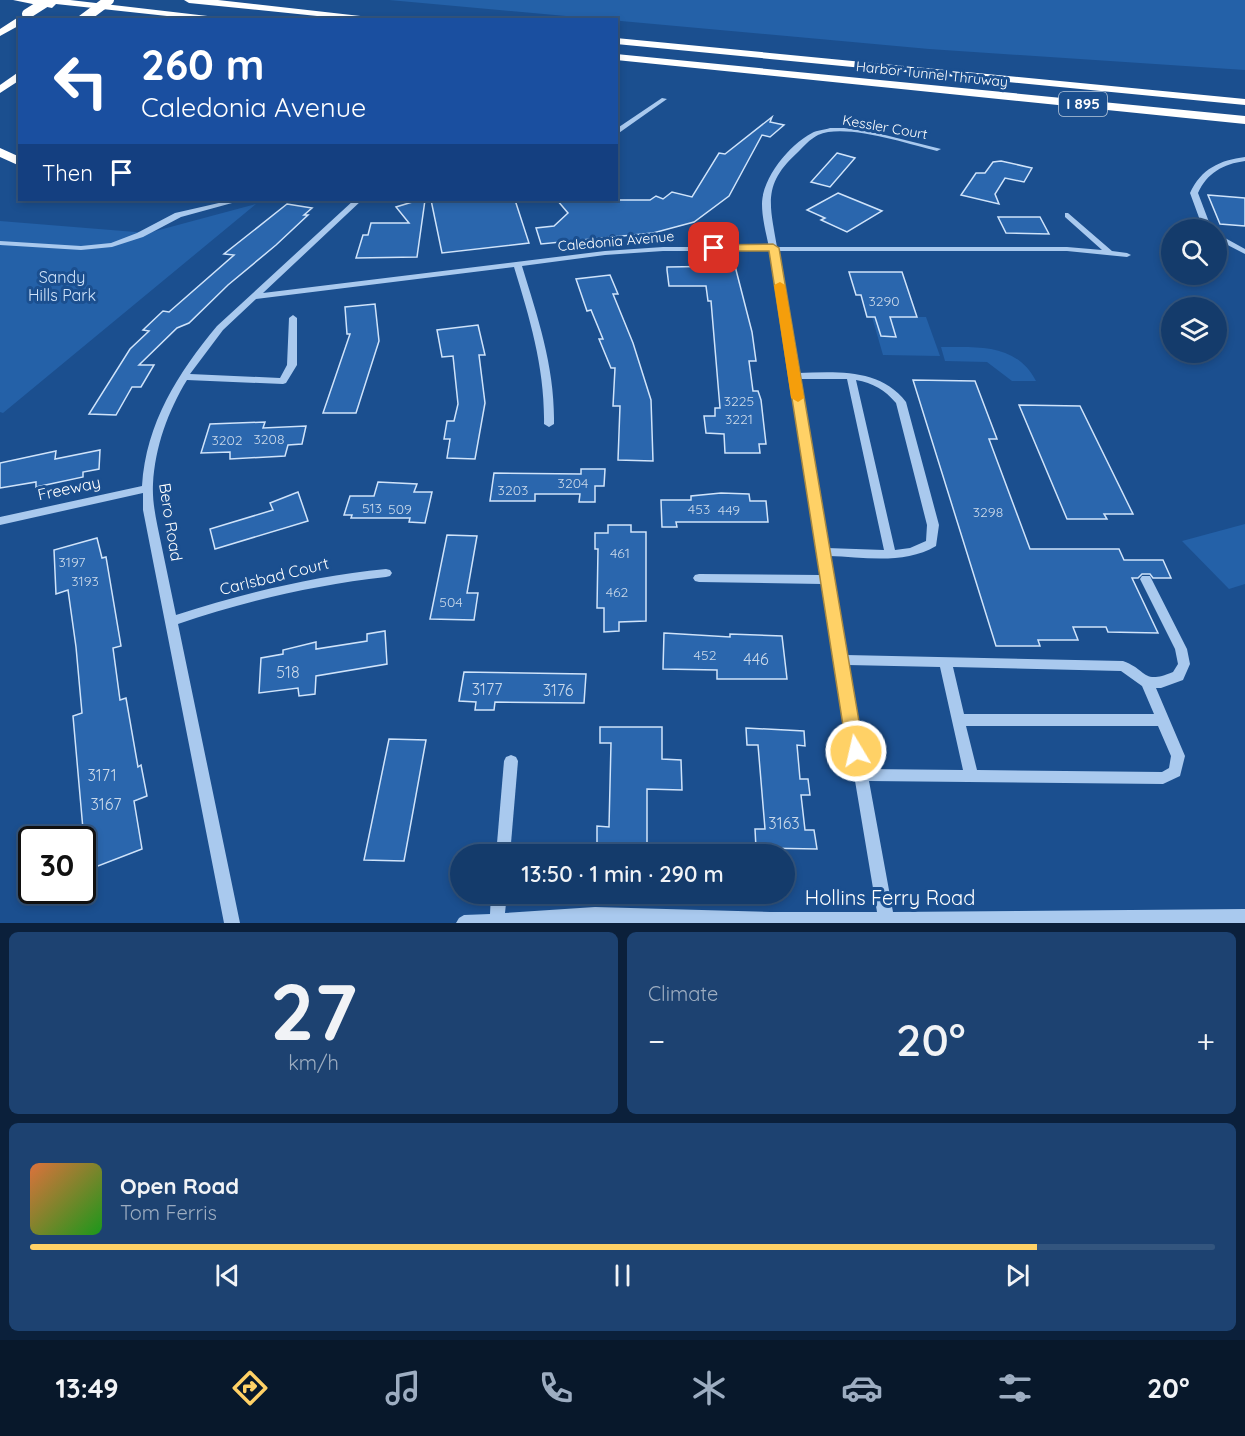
<!DOCTYPE html>
<meta charset="utf-8">
<style>
body{margin:0;font-family:Quicksand,sans-serif;background:#1d4271;color:#f1f3f6;height:100vh;display:flex;flex-direction:column;font-size:22px;white-space:nowrap}
*{box-sizing:border-box;margin:0}
p{font-size:20px;color:#9dadc1}
.icon{flex:none;width:33px;height:33px;fill:none;stroke:currentColor;stroke-width:2;stroke-linecap:round;stroke-linejoin:round}
.map{position:relative;height:923px;overflow:hidden}
.sheet{display:flex;flex-direction:column;gap:9px;padding:9px;background:#0b203b;flex:1}
.sheet>*{flex:none}
.banner{position:absolute;left:18px;top:18px;width:600px;height:183px;border-radius:0px;box-shadow:0 3px 9px #0003,0 0 0 2px #33557e;background:#1a4fa0;color:#fff;overflow:hidden}
.buttons{position:absolute;left:1161px;top:219px;display:grid;gap:12px}
.buttons a{display:grid;place-items:center;width:66px;height:66px;border-radius:50%;background:#143b6b;box-shadow:0 3px 9px #0003,0 0 0 2px #33557e;font-size:30px}
.speed{position:absolute;left:18px;top:826px;display:flex;gap:12px;font-size:30px;font-weight:700;text-align:center}
.speed>*{display:grid;place-content:center;width:78px;height:78px;border-radius:50%;background:#143b6b;box-shadow:0 3px 9px #0003,0 0 0 2px #33557e;line-height:1}
.speed .limit{border:3px solid #111;border-radius:9px;background:#fff;color:#111}
.pin{position:absolute;display:grid;place-items:center;width:51px;height:51px;color:#fff;margin:-26px;border-radius:12px;box-shadow:0 3px 9px #0006}
.me{position:absolute;width:66px;margin:-33px;rotate:351deg;stroke-linejoin:round;filter:drop-shadow(0 0 4px #0008)}
.turn{display:flex;align-items:center;gap:21px;height:126px;padding:0 24px;font-size:27px}
.turn .icon{width:78px;height:78px;stroke-width:2.5}
.turn b{display:block;font-size:42px;line-height:51px}
.then{display:flex;align-items:center;height:57px;padding:0 24px;background:#0003;gap:12px;font-size:22px}
.big{font-size:45px;font-weight:600;line-height:1.1}
.sheet .widget{flex:1;display:flex;flex-direction:column;justify-content:center;gap:9px;min-width:0;padding:0 21px;border-radius:9px;background:#1d4271}
.sheet .dial{align-items:center;gap:0}
.dial b{font-size:78px;line-height:1}
.song{display:flex;align-items:center;gap:18px}
.cover{width:72px;height:72px;border-radius:9px;background:linear-gradient(135deg,hsl(20 70% 55%),hsl(120 70% 35%))}
.played{height:6px;border-radius:3px;background:linear-gradient(90deg,#ffd166 85%,#33557e 85%)}
.keys{display:flex;justify-content:space-around;direction:ltr}
.heat{display:flex;justify-content:space-between;align-items:center;font-size:33px;direction:ltr}
.sheet .tiles{flex:1;display:grid;gap:9px;grid-template-columns:1fr 1fr}
.widget:last-child{grid-column:span 2}
.trip{position:absolute;left:450px;top:844px;width:345px;height:60px;border-radius:30px;background:#143b6b;box-shadow:0 3px 9px #0003,0 0 0 2px #33557e;font-weight:600;line-height:60px;text-align:center}
.tabs{display:flex;height:96px;justify-content:space-around;align-items:center;background:#08182b;color:#9dadc1}
.tabs .icon{width:42px;height:42px}
.tabs .current{color:#ffd166}
.tabs b{font-size:27px;color:#f1f3f6}
.map>svg:first-child{display:block}
.green{fill:#2461a8}
.building{fill:#2a66ad;stroke:#cfe3fa;stroke-width:1.5}
.lines{fill:none;stroke-linecap:round;stroke-linejoin:round}
.minor{fill:#a9c9ee;fill-rule:evenodd}
.highway{fill:#fff;fill-rule:evenodd}
.highway-bridge{stroke:#fff;stroke-width:10}
.route{fill:#ffd166;stroke:#a68842;stroke-width:1.5}
.slow{fill:#f59e0b}
.labels{text-anchor:middle;stroke-width:6;stroke-linejoin:round;paint-order:stroke}
.far-street-label{font-size:14px;fill:#fff;stroke:#1b4f8f}
.number-label{font-size:14px;fill:#cad9ea}
.shield{fill:#1b4f8f;stroke:#bbcadd;stroke-width:1.5}
.shield-label{font-size:15px;font-weight:bold;fill:#fff}
.park-label{font-size:16px;fill:#cfe3fa;stroke:#1b4f8f}
.street-label{font-size:16px;fill:#fff;stroke:#1b4f8f}
.near-number-label{font-size:16px;fill:#cad9ea}
.near-street-label{font-size:20px;fill:#fff;stroke:#1b4f8f}
</style>
<div class="map">
<svg width="1245" height="923" viewBox="0 0 1245 923">
<rect width="100%" height="100%" fill="#1b4f8f"/>
<g class="green">
<path d="M389,0H1245V70L929,49Z"/>
<path d="M256,204L3,413L0,412V221L148,233Z"/>
<path d="M872,317H926L940,356L883,355Z"/>
<path d="M941,347C978,347 1016,343 1036,381H1012L987,362L945,361Z"/>
<path d="M1245,524V584L1229,589L1182,541Z"/>
</g>
<g class="building">
<path d="M772,117L770,122L784,125L770,137L762,135L729,196L694,222L653,233L541,244L536,228L554,226L568,213L557,200H650L656,196L663,199L672,192L692,197L719,153L725,154Z"/>
<path d="M837,153L855,158L830,187L811,182Z"/>
<path d="M1001,161L1032,168L1024,182L1005,178L995,194L999,204L961,195L976,173H985L993,162Z"/>
<path d="M838,193L882,211L847,232L821,220L825,218L807,210Z"/>
<path d="M1208,195L1245,198V226L1220,224Z"/>
<path d="M419,200H425L417,257L356,258L363,235H368L371,223H409L396,207Z"/>
<path d="M431,200H515L529,243L442,253Z"/>
<path d="M287,204L312,208L304,215H308L276,245L228,285L189,323L177,328L139,365H154L141,387H132L116,415L89,414L130,349L149,331L143,330L163,311L169,312L234,255L224,254Z"/>
<path d="M998,217H1040L1049,234L1006,233Z"/>
<path d="M735,266L752,332L756,361H749L753,391H758L761,400L766,444H759L760,453H725L724,434L706,433L704,416H715V408H720L711,301H708L706,286H669L667,270V267Z"/>
<path d="M849,272H902L917,317H890L896,337L881,336L875,317H867L861,295H856Z"/>
<path d="M610,275L618,294H613L633,343L651,400L653,461L618,460L620,406H613L615,368H611L599,339H603L591,310L587,311L576,279Z"/>
<path d="M375,304L379,341L356,413H323L350,334H347L345,307Z"/>
<path d="M478,325L485,355H479L485,403L475,459L447,458L450,439H444L447,421H454L458,404L453,356L442,357L437,330Z"/>
<path d="M913,380L975,381L997,439H989L1030,549H1119L1124,560H1163L1171,578H1153L1150,574H1142L1138,578H1132L1158,633L1108,632L1106,627H1073L1078,640H1038L1040,646H996Z"/>
<path d="M1019,405L1080,406L1133,514H1104L1107,519H1067Z"/>
<path d="M265,422L263,428L306,426L302,444L288,445L285,456L230,459V452L201,453L210,424Z"/>
<path d="M100,450L99,469L83,472V477L36,487V482L0,488V463L56,451L55,459Z"/>
<path d="M581,469H605L604,486H595V502H579L580,494H535V501H490L494,473L581,474Z"/>
<path d="M378,482L417,484L414,492H432L425,523L409,522L410,518H351L352,515H344L350,496H374Z"/>
<path d="M298,492L308,521L215,549L210,529L273,510L270,503Z"/>
<path d="M721,493L749,494L750,501H766L768,522H676L677,527H662L661,500H691V496Z"/>
<path d="M608,525H631V532H646V621L619,622V631L604,632V608H597L598,549H595V533H608Z"/>
<path d="M447,535L477,536L467,593H478L474,620L430,619Z"/>
<path d="M97,538L102,558L106,557L121,646L113,648L120,700L126,698L138,767L141,765L147,796L134,801L142,849L85,871L83,853L85,852L73,716L82,713L76,647L68,590L56,594L54,550Z"/>
<path d="M385,631L387,664L316,676L315,694L299,696L298,688L259,693L261,658L283,654V650L316,642V649L367,641V634Z"/>
<path d="M664,633L730,637V634L782,636L787,679H717V670L663,669Z"/>
<path d="M464,672L586,674L584,703L495,702L494,710H475L476,702L459,701Z"/>
<path d="M600,727H662V759L681,760L682,790L647,789V847L597,846V826L609,827L611,743H600Z"/>
<path d="M746,728L804,731L805,746L797,745L800,779H808L810,795H801L805,830H814L817,849L756,848L755,829H765L758,745H747Z"/>
<path d="M389,739L426,740L404,861L364,860Z"/>
</g>
<g class="lines">
<g class="minor">
<path d="M662,98L667,99L616,135V129Z"/>
<path d="M830,128H844L877,133L941,149L937,151C907,144 846,123 818,135C810,139 803,147 797,153C762,185 770,205 777,247H1067L1102,250L1065,217V213H1068L1112,251L1127,253L1131,255L1127,257L1067,251H778L798,373C837,372 880,368 906,402L939,525L936,546C904,565 864,557 829,556L846,655L1123,661C1148,670 1142,685 1173,672L1178,664L1175,649L1140,579L1142,576H1150L1187,649L1190,664L1183,680L1161,688H1156L1185,756L1180,776L1163,784L869,781L893,912L1245,909V923H456L459,918L464,915L490,914L491,894H507L505,913L595,907L770,912H877L822,584L699,582L695,581L693,578L695,575L699,574L820,575L769,251H663L605,255L522,266C538,318 555,368 554,424L549,427L544,424C545,369 530,319 514,267L256,299L223,330L190,374L280,378L287,365L289,318L293,315L297,318V365L286,383L283,384L187,380C168,411 155,447 153,484C152,504 157,523 161,543C166,567 171,591 176,615C245,593 314,576 386,569L390,570L392,573L390,576L386,577C314,585 246,601 178,624L240,923H224L143,510V493L0,525V517L142,486C146,423 178,373 217,326L354,200H362L263,293L605,251L663,247H769C766,233 762,218 762,204C762,178 789,145 812,133C817,130 824,130 830,128ZM799,379H847L884,550L827,548ZM856,380C873,383 885,390 896,403L927,525L926,541L910,548L895,550ZM848,665L940,667L963,770L867,769ZM953,667L1121,671L1142,686L1154,714H964ZM966,726H1158L1171,756L1169,768L1162,772L977,770Z"/>
<path d="M1245,157V161C1223,164 1207,173 1198,193L1209,222L1215,230H1206L1201,223L1190,193C1201,169 1220,160 1245,157Z"/>
<path d="M232,200H243L181,217L143,237L112,247L81,250L0,245V241L81,246L111,243L137,233L175,213Z"/>
<path d="M1216,233L1245,249V254L1216,239Z"/>
<path d="M511,755L516,757L518,761L510,855H496L504,761L506,757Z"/>
</g>
<g class="highway">
<path d="M13,0H70L242,20H204L56,4L52,8Z"/>
<path d="M184,0H218L396,20H356L189,3Z"/>
<path d="M17,18L25,20H20V25L0,36V29Z"/>
<path d="M616,38L1245,99V105L616,44Z"/>
<path d="M616,54L1245,116V124L616,60Z"/>
<path d="M20,71V80L0,93V85Z"/>
<path d="M0,148L20,157V166L0,157Z"/>
</g>
<g class="highway-bridge">
<path d="M27,14L49,0"/>
<path d="M82,20L109,0"/>
</g>
</g>
<path class="route" d="M773,244L779,248L864,751L862,757L856,759L849,757L847,751L769,251H714L709,248L714,245Z"/>
<path class="slow" d="M780,282L785,285L804,398L798,402L791,398L774,285Z"/>
<g class="labels">
<g class="far-street-label">
<text transform="translate(932 74) rotate(6)" y="5">Harbor Tunnel Thruway</text>
<text transform="translate(885 127) rotate(10)" y="5">Kessler Court</text>
<text transform="translate(616 241) rotate(-5)" y="5">Caledonia Avenue</text>
</g>
<g class="number-label">
<text x="884" y="306">3290</text>
<text x="739" y="406">3225</text>
<text x="739" y="424">3221</text>
<text x="269" y="444">3208</text>
<text x="227" y="445">3202</text>
<text x="573" y="488">3204</text>
<text x="513" y="495">3203</text>
<text x="372" y="513">513</text>
<text x="400" y="514">509</text>
<text x="699" y="514">453</text>
<text x="729" y="515">449</text>
<text x="988" y="517">3298</text>
<text x="620" y="558">461</text>
<text x="72" y="567">3197</text>
<text x="85" y="586">3193</text>
<text x="617" y="597">462</text>
<text x="451" y="607">504</text>
<text x="705" y="660">452</text>
</g>
<rect class="shield" x="1059" y="92" width="48" height="24" rx="4.5"/>
<g class="shield-label">
<text x="1083" y="109">I 895</text>
</g>
<g class="park-label">
<text x="62" y="283">Sandy<tspan x="62" dy="18">Hills Park</tspan></text>
</g>
<g class="street-label">
<text transform="translate(69 488) rotate(-12)" y="6">Freeway</text>
<text transform="translate(171 522) rotate(81)" y="6">Bero Road</text>
<text transform="translate(274 576) rotate(-14)" y="6">Carlsbad Court</text>
</g>
<g class="near-number-label">
<text x="756" y="665">446</text>
<text x="288" y="678">518</text>
<text x="487" y="695">3177</text>
<text x="558" y="696">3176</text>
<text x="102" y="781">3171</text>
<text x="106" y="810">3167</text>
<text x="784" y="829">3163</text>
</g>
<g class="near-street-label">
<text x="890" y="905">Hollins Ferry Road</text>
</g>
</g>
</svg>
<div class="buttons">
<a><svg class="icon" aria-label="search" viewBox="0 0 24 24"><circle cx="10" cy="10" r="6"/><path d="M15 15l6 6"/></svg></a>
<a><svg class="icon" aria-label="layers" viewBox="0 0 24 24"><path d="M12 4l9 5-9 5-9-5zM3 14l9 5 9-5"/></svg></a>
</div>
<div class="speed"><div class="limit">30</div></div>
<div class="pin" style="left:714px;top:248px;background:#d93025"><svg class="icon" aria-label="arrive" viewBox="0 0 24 24"><path d="M6 21V4h12l-3 4 3 4H6"/></svg></div>
<svg class="me" style="left:856px;top:751px" viewBox="-20 -20 40 40"><circle r="17" fill="#ffd166" stroke="#fff" stroke-width="3"/><path d="M0-11L8 9 0 5-8 9z" fill="#fff"/></svg>
<div class="trip">13:50 · 1 min · 290 m</div>
<div class="banner">
<div class="turn"><svg class="icon" aria-label="left" viewBox="0 0 24 24"><path d="M17 20v-9H6M10 6l-5 5 5 5"/></svg><div><b>260 m</b>Caledonia Avenue</div></div>
<div class="then">Then<svg class="icon" aria-label="arrive" viewBox="0 0 24 24"><path d="M6 21V4h12l-3 4 3 4H6"/></svg></div>
</div>
</div>
<section class="sheet">
<div class="tiles">
<div class="widget dial"><b>27</b><p>km/h</p></div>
<div class="widget"><p>Climate</p>
<div class="heat"><a>−</a><b class="big">20°</b><a>+</a></div>
</div>
<div class="widget">
<div class="song"><i class="cover"></i><div><b>Open Road</b><p>Tom Ferris</p></div></div>
<div class="played"></div>
<div class="keys"><svg class="icon" aria-label="previous" viewBox="0 0 24 24"><path d="M18 5L8 12l10 7zM5 5v14"/></svg><svg class="icon" aria-label="pause" viewBox="0 0 24 24"><path d="M8 5v14M16 5v14"/></svg><svg class="icon" aria-label="next" viewBox="0 0 24 24"><path d="M6 5l10 7-10 7zM19 5v14"/></svg></div>
</div>
</div>
</section>
<nav class="tabs">
<b>13:49</b>
<svg class="icon current" aria-label="directions" viewBox="0 0 24 24"><path d="M12 3l9 9-9 9-9-9zM9 14v-3h6M13 9l2 2-2 2"/></svg>
<svg class="icon" aria-label="music" viewBox="0 0 24 24"><path d="M9 18V5l10-2v13"/><circle cx="6" cy="18" r="3"/><circle cx="16" cy="16" r="3"/></svg>
<svg class="icon" aria-label="phone" viewBox="0 0 24 24"><path d="M5 4h4l2 5-3 2q2 4 5 5l2-3 5 2v4C11 20 4 13 5 4z"/></svg>
<svg class="icon" aria-label="climate" viewBox="0 0 24 24"><path d="M12 3v18M4 7l16 10M4 17L20 7"/></svg>
<svg class="icon" aria-label="car" viewBox="0 0 24 24"><path d="M5 17H2v-5l4-1 3-4h7l3 4 3 1v5h-3M9 17h6M6 11h13"/><circle cx="7" cy="17" r="2"/><circle cx="17" cy="17" r="2"/></svg>
<svg class="icon" aria-label="filters" viewBox="0 0 24 24"><path d="M4 7h16M4 17h16"/><circle cx="9" cy="7" r="2"/><circle cx="15" cy="17" r="2"/></svg>
<b>20°</b>
</nav>
